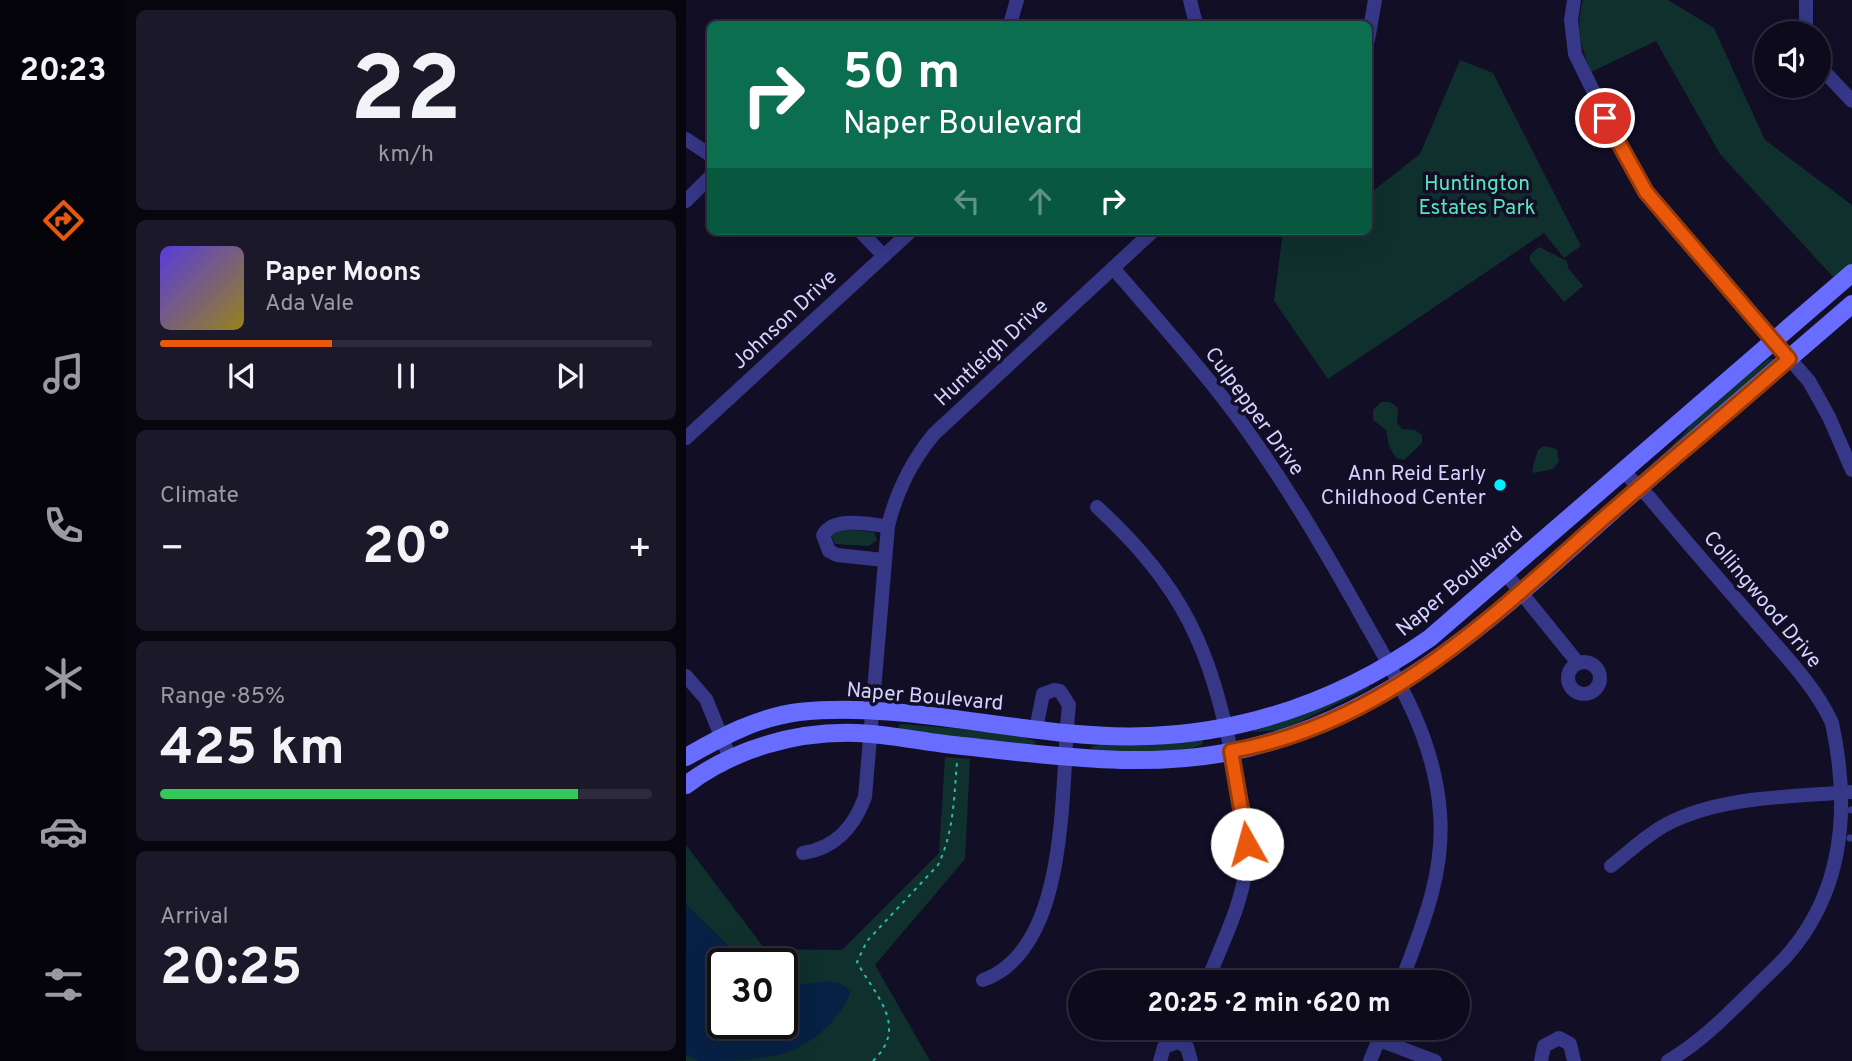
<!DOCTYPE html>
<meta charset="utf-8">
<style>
body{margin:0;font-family:Overpass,sans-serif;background:#1b1829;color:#f1f3f6;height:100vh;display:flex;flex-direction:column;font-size:26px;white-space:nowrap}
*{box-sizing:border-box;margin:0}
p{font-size:23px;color:#9a9aa3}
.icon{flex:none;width:38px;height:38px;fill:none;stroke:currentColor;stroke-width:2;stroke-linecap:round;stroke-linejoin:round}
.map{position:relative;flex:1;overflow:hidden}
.details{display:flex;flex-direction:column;gap:10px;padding:10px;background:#07060f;width:560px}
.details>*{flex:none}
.hud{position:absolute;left:21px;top:21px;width:665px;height:214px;border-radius:10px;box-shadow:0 7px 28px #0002,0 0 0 2px #2d2b3b;background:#0b6e4f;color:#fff;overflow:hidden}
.tools{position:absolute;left:1068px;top:21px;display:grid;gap:14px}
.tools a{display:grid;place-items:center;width:77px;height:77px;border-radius:50%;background:#0d0a1c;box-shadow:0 7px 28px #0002,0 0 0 2px #2d2b3b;font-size:35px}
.speed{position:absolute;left:21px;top:948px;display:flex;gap:14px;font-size:35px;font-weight:700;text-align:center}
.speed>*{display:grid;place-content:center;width:91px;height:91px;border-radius:50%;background:#0d0a1c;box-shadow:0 7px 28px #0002,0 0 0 2px #2d2b3b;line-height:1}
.speed .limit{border:4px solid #111;border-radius:10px;background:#fff;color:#111}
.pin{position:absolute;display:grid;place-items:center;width:60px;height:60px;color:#fff;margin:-30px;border:4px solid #fff;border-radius:50%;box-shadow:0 2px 7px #0007}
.me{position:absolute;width:77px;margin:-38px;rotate:353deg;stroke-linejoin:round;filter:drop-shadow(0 0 5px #0008)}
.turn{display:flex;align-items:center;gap:24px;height:147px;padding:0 21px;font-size:32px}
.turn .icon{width:91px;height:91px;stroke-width:2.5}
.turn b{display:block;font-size:49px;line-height:60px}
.lanes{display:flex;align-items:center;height:66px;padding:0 21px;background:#0003;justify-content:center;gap:35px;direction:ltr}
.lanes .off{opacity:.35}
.big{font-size:52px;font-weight:700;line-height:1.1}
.details .tile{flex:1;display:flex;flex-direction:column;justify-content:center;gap:10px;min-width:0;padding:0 24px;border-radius:10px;background:#1b1829}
.details .dial{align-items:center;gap:0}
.dial b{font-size:91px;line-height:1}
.song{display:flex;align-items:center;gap:21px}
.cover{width:84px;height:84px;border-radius:10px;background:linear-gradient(135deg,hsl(250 70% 55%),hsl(50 70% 35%))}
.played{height:7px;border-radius:4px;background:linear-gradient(90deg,#ea580c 35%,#2d2b3b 35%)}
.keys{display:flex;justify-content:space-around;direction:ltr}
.heat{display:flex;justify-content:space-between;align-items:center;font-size:38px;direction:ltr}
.charge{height:10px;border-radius:5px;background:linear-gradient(90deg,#34c759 85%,#2d2b3b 0)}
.trip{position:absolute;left:382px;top:970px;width:402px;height:70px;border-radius:35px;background:#0d0a1c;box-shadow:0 7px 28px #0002,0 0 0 2px #2d2b3b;font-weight:700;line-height:70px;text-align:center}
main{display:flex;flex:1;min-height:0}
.menu{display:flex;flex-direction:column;width:126px;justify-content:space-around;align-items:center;background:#05040b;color:#9a9aa3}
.menu .icon{width:49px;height:49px}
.menu .active{color:#ea580c}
.menu b{font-size:32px;color:#f1f3f6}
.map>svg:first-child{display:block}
.green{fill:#10302d;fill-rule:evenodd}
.water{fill:#072145}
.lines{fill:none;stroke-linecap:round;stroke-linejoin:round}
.path{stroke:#29bcac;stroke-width:2;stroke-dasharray:3.5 5;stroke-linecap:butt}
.lane{stroke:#363787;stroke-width:7}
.street{stroke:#363787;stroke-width:14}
.secondary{stroke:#696dff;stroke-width:18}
.route-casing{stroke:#983908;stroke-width:18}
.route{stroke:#ea580c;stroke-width:12}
.poi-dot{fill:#00f0fd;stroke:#110e26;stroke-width:2.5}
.labels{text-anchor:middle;stroke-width:7;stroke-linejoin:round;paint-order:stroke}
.park-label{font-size:21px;fill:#58e5bb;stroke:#110e26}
.street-label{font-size:21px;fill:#d5d2ff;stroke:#110e26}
.poi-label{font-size:21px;fill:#d5d2ff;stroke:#110e26;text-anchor:end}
</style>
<main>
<nav class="menu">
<b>20:23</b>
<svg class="icon active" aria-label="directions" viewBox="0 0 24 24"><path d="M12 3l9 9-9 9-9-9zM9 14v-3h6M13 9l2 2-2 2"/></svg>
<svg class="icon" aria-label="music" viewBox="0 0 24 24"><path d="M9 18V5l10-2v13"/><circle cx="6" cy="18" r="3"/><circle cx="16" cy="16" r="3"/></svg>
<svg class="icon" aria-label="phone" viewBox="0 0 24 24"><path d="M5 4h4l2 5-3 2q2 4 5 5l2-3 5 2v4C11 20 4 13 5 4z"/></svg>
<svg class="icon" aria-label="climate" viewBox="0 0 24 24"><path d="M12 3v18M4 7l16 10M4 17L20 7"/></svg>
<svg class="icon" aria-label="car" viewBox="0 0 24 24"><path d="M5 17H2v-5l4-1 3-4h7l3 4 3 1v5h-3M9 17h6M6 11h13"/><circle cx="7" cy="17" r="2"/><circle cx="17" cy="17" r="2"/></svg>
<svg class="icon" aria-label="filters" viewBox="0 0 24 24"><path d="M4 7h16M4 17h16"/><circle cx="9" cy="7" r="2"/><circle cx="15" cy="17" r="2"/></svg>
</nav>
<section class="details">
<div class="tile dial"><b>22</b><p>km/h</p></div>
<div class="tile">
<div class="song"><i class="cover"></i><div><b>Paper Moons</b><p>Ada Vale</p></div></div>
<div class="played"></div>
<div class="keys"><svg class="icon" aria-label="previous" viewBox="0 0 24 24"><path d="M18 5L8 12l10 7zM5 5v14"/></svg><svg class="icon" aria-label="pause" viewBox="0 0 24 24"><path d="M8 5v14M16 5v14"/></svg><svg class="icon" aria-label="next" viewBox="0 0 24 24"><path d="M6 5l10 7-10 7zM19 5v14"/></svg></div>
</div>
<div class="tile"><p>Climate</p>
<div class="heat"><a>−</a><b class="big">20°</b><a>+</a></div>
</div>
<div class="tile"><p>Range · 85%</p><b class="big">425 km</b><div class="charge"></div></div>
<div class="tile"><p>Arrival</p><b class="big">20:25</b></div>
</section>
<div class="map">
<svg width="1166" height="1061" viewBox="0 0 1166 1061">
<rect width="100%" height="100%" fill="#110e26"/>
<g class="green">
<path d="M897,0H982L1028,28L1079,140L1166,205V265L1149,279L1034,154L970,41L905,72C895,47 889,26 897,0Z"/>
<path d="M774,60L807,73L895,246L878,258L858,233L642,379L588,301L597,232L682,231L683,194L734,154Z"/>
<path d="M853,247L881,261L882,268L897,286L878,302L844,261V255Z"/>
<path d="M1082,359H1091L971,460L997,435L1012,414Z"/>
<path d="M695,402H704L712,408L711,422L716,429L729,430L736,435V443L718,460L710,458L703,446L700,430L687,420V410Z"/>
<path d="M858,446L871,449L873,462L867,469L848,473L846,470L852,450Z"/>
<path d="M151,529L188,532L191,540L183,546L149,544L144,533Z"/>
<path d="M683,684V688L597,730L566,732L575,725Z"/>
<path d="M215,724L328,733L350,742L346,745H328L214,730L212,727Z"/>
<path d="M516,739L517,744C512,745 507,749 502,750C486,754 414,756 404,747L423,743Z"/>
<path d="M259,757L284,759L279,859L189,965L244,1061H0V845L79,949L156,950L253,853ZM37,964H96V1024H37Z"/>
</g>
<path class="water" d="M0,904L61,964H37V1024H96V984C117,988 153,972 164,992C161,1006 152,1012 145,1023C109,1061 67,1061 12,1061L0,1055Z"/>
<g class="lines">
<path class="path" d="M187,1061C223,1026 190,997 171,962L181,941L252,865C268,832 268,797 271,762"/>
<g class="lane">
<path d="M1165,810H1166"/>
<path d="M1164,838H1166"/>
</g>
<g class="street">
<path d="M504,0L510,24"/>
<path d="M888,0L885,20L889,54L944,166L980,219L1123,381L1143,417L1166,470"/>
<path d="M1120,0V33"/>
<path d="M324,24L331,0"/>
<path d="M682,40L689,0"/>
<path d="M1132,65L1166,101"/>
<path d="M0,139L24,155"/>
<path d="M0,201L24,177"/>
<path d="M174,231L198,256"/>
<path d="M427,268C464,311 502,353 537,398C591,468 636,545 679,622C714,683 749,741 754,813C759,873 736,927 715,982"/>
<path d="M0,438L225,231"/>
<path d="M937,471L963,497C1000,542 1039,586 1077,630C1102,659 1130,688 1146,723C1166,816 1156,905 1086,971C1053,1002 1021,1039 982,1061"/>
<path d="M411,507C498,588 523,645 547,760C554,794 564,830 560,866C556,906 535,945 521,982"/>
<path d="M198,560L151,555L143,551L137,535C149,515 183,525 202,526"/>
<path d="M820,574L892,663"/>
<circle cx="898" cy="678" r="16"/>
<path d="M0,676L20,699L44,758"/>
<path d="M117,853C150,848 168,827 179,797L202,526C211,490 225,462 248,434L467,231"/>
<path d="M925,866C943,852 960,835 981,824C1035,796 1104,797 1164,792"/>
<path d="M297,980C386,948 374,782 383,705L374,691L368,690L357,694L350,729"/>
<path d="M693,1040L749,1061"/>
<path d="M496,1044L503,1027"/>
<path d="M474,1061L478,1047L492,1042L501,1047L505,1061"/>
<path d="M684,1061L698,1027"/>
<path d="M855,1061L858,1046L873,1038L884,1044L888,1061"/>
</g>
<g class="secondary">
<path d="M0,757C35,737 72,717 113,712C228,700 347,741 463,736C566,732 660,697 744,638L1166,273"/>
<path d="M0,785C47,749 110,731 170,733C205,734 241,743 276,746C370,756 469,771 562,748C718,710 822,603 938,501C1014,434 1090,370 1166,304"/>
</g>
</g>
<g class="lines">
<g class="route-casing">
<path id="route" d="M561,844L545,751C698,725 806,617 918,518C979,465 1042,413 1103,359L960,192L919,118"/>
</g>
<use href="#route" class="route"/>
</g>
<circle class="poi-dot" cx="814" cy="485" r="7"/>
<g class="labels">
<g class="park-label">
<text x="791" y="190">Huntington<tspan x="791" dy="24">Estates Park</tspan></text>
</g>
<g class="street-label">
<text transform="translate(98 319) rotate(-43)" y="7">Johnson Drive</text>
<text transform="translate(305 352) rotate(-43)" y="7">Huntleigh Drive</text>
<text transform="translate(569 411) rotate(54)" y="7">Culpepper Drive</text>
<text transform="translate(773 581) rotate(-40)" y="7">Naper Boulevard</text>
<text transform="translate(1077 599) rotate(50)" y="7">Collingwood Drive</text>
<text transform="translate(239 696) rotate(5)" y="7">Naper Boulevard</text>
</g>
<g class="poi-label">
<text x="800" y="480">Ann Reid Early<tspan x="800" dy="24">Childhood Center</tspan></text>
</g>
</g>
</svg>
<div class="tools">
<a><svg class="icon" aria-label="sound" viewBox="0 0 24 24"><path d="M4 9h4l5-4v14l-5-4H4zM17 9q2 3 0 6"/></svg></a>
</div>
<div class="speed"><div class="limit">30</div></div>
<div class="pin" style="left:919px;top:118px;background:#d93025"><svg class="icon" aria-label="arrive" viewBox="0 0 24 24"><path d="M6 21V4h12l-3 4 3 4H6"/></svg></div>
<svg class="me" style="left:561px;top:844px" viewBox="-20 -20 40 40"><circle r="19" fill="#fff"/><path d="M0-13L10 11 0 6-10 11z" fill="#ea580c"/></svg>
<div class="trip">20:25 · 2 min · 620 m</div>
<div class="hud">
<div class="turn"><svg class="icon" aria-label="right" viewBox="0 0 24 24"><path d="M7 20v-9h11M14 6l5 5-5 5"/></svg><div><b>50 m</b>Naper Boulevard</div></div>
<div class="lanes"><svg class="icon off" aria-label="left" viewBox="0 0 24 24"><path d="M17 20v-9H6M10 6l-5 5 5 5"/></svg><svg class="icon off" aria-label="ahead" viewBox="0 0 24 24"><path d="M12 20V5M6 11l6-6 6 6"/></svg><svg class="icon" aria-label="right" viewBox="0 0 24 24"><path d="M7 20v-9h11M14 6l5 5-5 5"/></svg></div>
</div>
</div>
</main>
